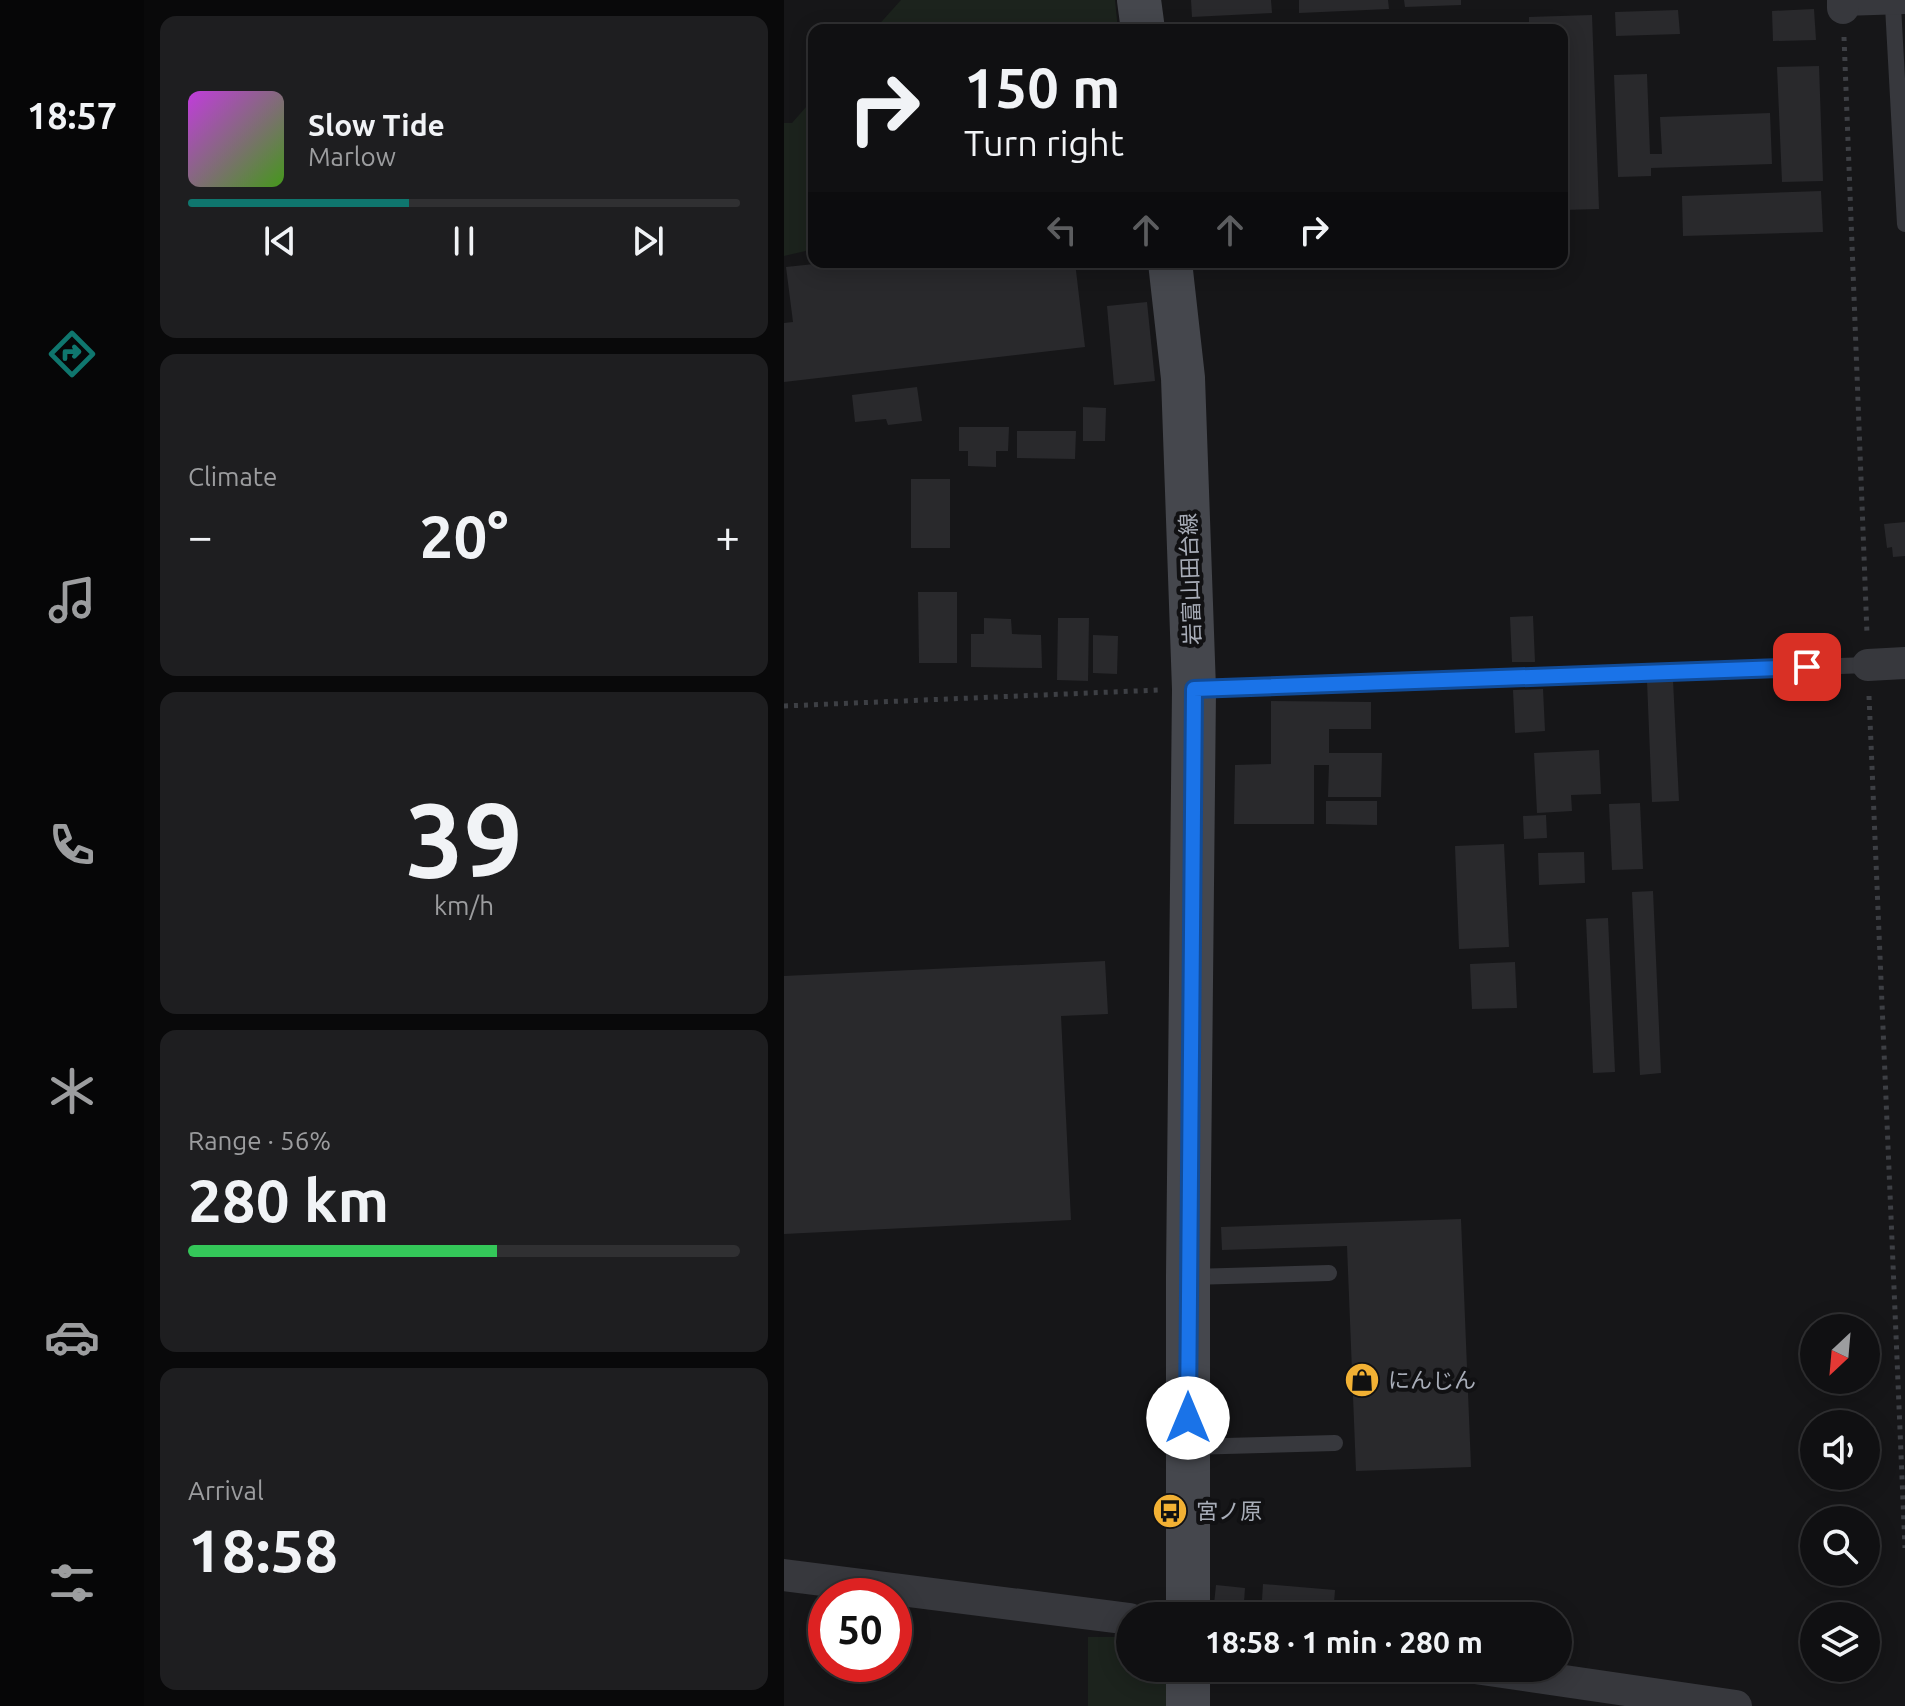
<!DOCTYPE html>
<meta charset="utf-8">
<style>
body{margin:0;font-family:Ubuntu,"Noto Sans JP",sans-serif;background:#1e1e20;color:#f1f3f6;height:100vh;display:flex;flex-direction:column;font-size:30px;white-space:nowrap}
*{box-sizing:border-box;margin:0}
p{font-size:26px;color:#9c9d9f}
.icon{flex:none;width:44px;height:44px;fill:none;stroke:currentColor;stroke-width:2;stroke-linecap:round;stroke-linejoin:round}
.map{position:relative;flex:1;overflow:hidden}
.drawer{display:flex;flex-direction:column;gap:16px;padding:16px;background:#09090a;width:640px}
.drawer>*{flex:none}
.guide{position:absolute;left:24px;top:24px;width:760px;height:244px;border-radius:16px;box-shadow:0 4px 20px #0003,0 0 0 2px #303032;background:#101012;color:#f1f3f6;overflow:hidden}
.needle{width:52px;rotate:206deg}
.controls{position:absolute;left:1016px;top:1314px;display:grid;gap:16px}
.controls a{display:grid;place-items:center;width:80px;height:80px;border-radius:50%;background:#101012;box-shadow:0 4px 20px #0003,0 0 0 2px #303032;font-size:40px}
.speed{position:absolute;left:24px;top:1578px;display:flex;gap:16px;font-size:40px;font-weight:700;text-align:center}
.speed>*{display:grid;place-content:center;width:104px;height:104px;border-radius:50%;background:#101012;box-shadow:0 4px 20px #0003,0 0 0 2px #303032;line-height:1}
.speed .limit{border:12px solid #d22;background:#fff;color:#111}
.pin{position:absolute;display:grid;place-items:center;width:68px;height:68px;color:#fff;margin:-34px;border-radius:16px;box-shadow:0 4px 12px #0006}
.me{position:absolute;width:88px;margin:-44px;rotate:0deg;stroke-linejoin:round;filter:drop-shadow(0 0 6px #0008)}
.turn{display:flex;align-items:center;gap:28px;height:168px;padding:0 24px;font-size:36px}
.turn .icon{width:104px;height:104px;stroke-width:2.5}
.turn b{display:block;font-size:56px;line-height:68px}
.lanes{display:flex;align-items:center;height:76px;padding:0 24px;background:#0003;justify-content:center;gap:40px;direction:ltr}
.lanes .off{opacity:.35}
.big{font-size:60px;font-weight:700;line-height:1.1}
.drawer .card{flex:1;display:flex;flex-direction:column;justify-content:center;gap:12px;min-width:0;padding:0 28px;border-radius:16px;background:#1e1e20}
.drawer .dial{align-items:center;gap:0}
.dial b{font-size:104px;line-height:1}
.song{display:flex;align-items:center;gap:24px}
.cover{width:96px;height:96px;border-radius:12px;background:linear-gradient(135deg,hsl(290 70% 55%),hsl(100 70% 35%))}
.played{height:8px;border-radius:4px;background:linear-gradient(90deg,#0f766e 40%,#303032 40%)}
.keys{display:flex;justify-content:space-around;direction:ltr}
.heat{display:flex;justify-content:space-between;align-items:center;font-size:44px;direction:ltr}
.charge{height:12px;border-radius:6px;background:linear-gradient(90deg,#34c759 56%,#303032 0)}
.trip{position:absolute;left:332px;top:1602px;width:456px;height:80px;border-radius:40px;background:#101012;box-shadow:0 4px 20px #0003,0 0 0 2px #303032;font-weight:700;line-height:80px;text-align:center}
main{display:flex;flex:1;min-height:0}
.dock{display:flex;flex-direction:column;width:144px;justify-content:space-around;align-items:center;background:#060607;color:#9c9d9f}
.dock .icon{width:56px;height:56px}
.dock .current{color:#0f766e}
.dock b{font-size:36px;color:#f1f3f6}
.map>svg:first-child{display:block}
.green{fill:#1c231d}
.building{fill:#29292c}
.lines{fill:none;stroke-linecap:round;stroke-linejoin:round}
.path{stroke:#3d3f44;stroke-width:5;stroke-dasharray:4 6;stroke-linecap:butt}
.lane{stroke:#37383d;stroke-width:16}
.street{stroke:#37383d;stroke-width:32}
.secondary{stroke:#45474d;stroke-width:44}
.route-casing{stroke:#114b97;stroke-width:20}
.route{stroke:#1a73e8;stroke-width:14}
.labels{text-anchor:middle;stroke-width:8;stroke-linejoin:round;paint-order:stroke}
.street-label{font-size:22px;fill:#a8adb8;stroke:#111113}
.poi-label{font-size:22px;fill:#a8adb8;stroke:#111113;text-anchor:start}
</style>
<main>
<nav class="dock">
<b>18:57</b>
<svg class="icon current" aria-label="directions" viewBox="0 0 24 24"><path d="M12 3l9 9-9 9-9-9zM9 14v-3h6M13 9l2 2-2 2"/></svg>
<svg class="icon" aria-label="music" viewBox="0 0 24 24"><path d="M9 18V5l10-2v13"/><circle cx="6" cy="18" r="3"/><circle cx="16" cy="16" r="3"/></svg>
<svg class="icon" aria-label="phone" viewBox="0 0 24 24"><path d="M5 4h4l2 5-3 2q2 4 5 5l2-3 5 2v4C11 20 4 13 5 4z"/></svg>
<svg class="icon" aria-label="climate" viewBox="0 0 24 24"><path d="M12 3v18M4 7l16 10M4 17L20 7"/></svg>
<svg class="icon" aria-label="car" viewBox="0 0 24 24"><path d="M5 17H2v-5l4-1 3-4h7l3 4 3 1v5h-3M9 17h6M6 11h13"/><circle cx="7" cy="17" r="2"/><circle cx="17" cy="17" r="2"/></svg>
<svg class="icon" aria-label="filters" viewBox="0 0 24 24"><path d="M4 7h16M4 17h16"/><circle cx="9" cy="7" r="2"/><circle cx="15" cy="17" r="2"/></svg>
</nav>
<section class="drawer">
<div class="card">
<div class="song"><i class="cover"></i><div><b>Slow Tide</b><p>Marlow</p></div></div>
<div class="played"></div>
<div class="keys"><svg class="icon" aria-label="previous" viewBox="0 0 24 24"><path d="M18 5L8 12l10 7zM5 5v14"/></svg><svg class="icon" aria-label="pause" viewBox="0 0 24 24"><path d="M8 5v14M16 5v14"/></svg><svg class="icon" aria-label="next" viewBox="0 0 24 24"><path d="M6 5l10 7-10 7zM19 5v14"/></svg></div>
</div>
<div class="card"><p>Climate</p>
<div class="heat"><a>−</a><b class="big">20°</b><a>+</a></div>
</div>
<div class="card dial"><b>39</b><p>km/h</p></div>
<div class="card"><p>Range · 56%</p><b class="big">280 km</b><div class="charge"></div></div>
<div class="card"><p>Arrival</p><b class="big">18:58</b></div>
</section>
<div class="map">
<svg width="1121" height="1706" viewBox="0 0 1121 1706">
<rect width="100%" height="100%" fill="#161618"/>
<g class="green">
<path d="M117,0H331L334,30H90Z"/>
<path d="M30,98V249L0,256V123H8Z"/>
<path d="M304,1637H346V1668H391V1706H304Z"/>
</g>
<g class="building">
<path d="M407,0H487L488,13L408,17Z"/>
<path d="M515,0H604L605,9L515,13Z"/>
<path d="M620,0H677V5L621,7Z"/>
<path d="M1030,9L1032,40L989,41L988,11Z"/>
<path d="M894,10L896,34L832,36L831,12Z"/>
<path d="M808,15L815,209L778,210V30H745V17Z"/>
<path d="M1035,66L1039,181L998,182L993,67Z"/>
<path d="M863,74L866,154H878L876,117L986,113L988,164L867,168V176L834,177L830,75Z"/>
<path d="M1037,191L1039,232L899,236L898,196Z"/>
<path d="M49,262H291L301,347L0,382V323L9,322L2,267Z"/>
<path d="M363,302L371,381L330,385L323,306Z"/>
<path d="M133,387L138,421L104,425L102,419L71,422L68,395Z"/>
<path d="M299,407L322,408L321,441H299Z"/>
<path d="M175,427H225L224,451H212V467L184,466V451H175Z"/>
<path d="M233,431H292L291,459L233,458Z"/>
<rect x="127" y="479" width="39" height="69"/>
<path d="M1121,522V556L1109,557L1108,547L1103,548L1100,524Z"/>
<path d="M134,592H173V663H135Z"/>
<path d="M749,616L751,662H728L726,617Z"/>
<path d="M200,618L227,619L228,634L257,635L258,668L187,667V634H200Z"/>
<path d="M274,618H305L304,681L273,680Z"/>
<path d="M309,635L334,636L333,674L309,673Z"/>
<path d="M889,680L895,801L868,802L863,681Z"/>
<path d="M759,689L761,731L731,733L729,690Z"/>
<path d="M487,701L587,702V729H545V753H598L597,797H544L545,765H530V824H450L451,765L487,764Z"/>
<path d="M815,750L817,794L787,795L788,811L753,813L750,753Z"/>
<path d="M542,801H593V825L542,824Z"/>
<path d="M856,803L859,869L828,870L825,804Z"/>
<path d="M762,815L763,838L740,839L739,816Z"/>
<path d="M720,844L725,947L675,949L671,846Z"/>
<path d="M800,852L801,883L755,885L754,853Z"/>
<path d="M869,891L877,1073L856,1075L848,892Z"/>
<path d="M824,918L831,1072L809,1073L802,919Z"/>
<path d="M321,961L324,1014L277,1016L287,1220L0,1234V976Z"/>
<path d="M731,962L733,1008L688,1009L686,964Z"/>
<path d="M677,1219L687,1467L572,1471L563,1246L438,1250L437,1227Z"/>
<path d="M479,1584L551,1590L549,1616H477Z"/>
<path d="M432,1585L461,1588L459,1616L429,1614Z"/>
</g>
<g class="lines">
<g class="path">
<path d="M1060,37L1083,634"/>
<path d="M1085,696L1121,1548"/>
<path d="M0,706L375,690"/>
</g>
<g class="lane">
<path d="M1109,6L1121,224"/>
<path d="M1059,8L1121,6"/>
<path d="M410,689L1084,665"/>
<path d="M406,1277L545,1273"/>
<path d="M404,1447L551,1443"/>
</g>
<g class="street">
<path d="M1059,0V8"/>
<path d="M1084,665L1121,663"/>
<path d="M0,1575L346,1619"/>
<path d="M691,1668L952,1706"/>
</g>
<g class="secondary">
<path d="M355,0L359,30"/>
<path d="M386,262L399,378L410,689L404,1277V1616"/>
<path d="M404,1668V1706"/>
</g>
</g>
<g class="lines">
<g class="route-casing">
<path id="route" d="M404,1418L410,689L1023,667"/>
</g>
<use href="#route" class="route"/>
</g>
<defs>
<g id="shop-disc" transform="scale(1.8)"><circle r="9.5" fill="#f2b134" stroke="#111113"/><path d="M-5-2.5h2.3a2.7 3.5 0 0 1 5.4 0H5L5.5 6h-11ZM-1.5-2.5h3a1.5 2.3 0 0 0-3 0Z" fill="#111"/></g>
<g id="bus-disc" transform="scale(1.8)"><circle r="9.5" fill="#f2b134" stroke="#111113"/><path d="M-5-6H5V4H4V6H2V4H-2V6H-4V4H-5ZM-3.5-4V0h7V-4ZM-3.5 1.2v1.5H-2V1.2ZM2 1.2v1.5H3.5V1.2Z" fill="#111"/></g>
</defs>
<g fill-rule="evenodd">
<use href="#shop-disc" x="578" y="1380"/>
<use href="#bus-disc" x="386" y="1511"/>
</g>
<g class="labels">
<g class="street-label">
<text transform="translate(406 579) rotate(-92)" y="8">岩富山田台線</text>
</g>
<g class="poi-label">
<text x="604" y="1388">にんじん</text>
<text x="412" y="1519">宮ノ原</text>
</g>
</g>
</svg>
<div class="controls">
<a><svg class="needle" viewBox="-14 -14 28 28"><path d="M0-13l5 13h-10z" fill="#e53935"/><path d="M0 13l5-13h-10z" fill="#9c9d9f"/></svg></a>
<a><svg class="icon" aria-label="sound" viewBox="0 0 24 24"><path d="M4 9h4l5-4v14l-5-4H4zM17 9q2 3 0 6"/></svg></a>
<a><svg class="icon" aria-label="search" viewBox="0 0 24 24"><circle cx="10" cy="10" r="6"/><path d="M15 15l6 6"/></svg></a>
<a><svg class="icon" aria-label="layers" viewBox="0 0 24 24"><path d="M12 4l9 5-9 5-9-5zM3 14l9 5 9-5"/></svg></a>
</div>
<div class="speed"><div class="limit">50</div></div>
<div class="pin" style="left:1023px;top:667px;background:#d93025"><svg class="icon" aria-label="arrive" viewBox="0 0 24 24"><path d="M6 21V4h12l-3 4 3 4H6"/></svg></div>
<svg class="me" style="left:404px;top:1418px" viewBox="-20 -20 40 40"><circle r="19" fill="#fff"/><path d="M0-13L10 11 0 6-10 11z" fill="#1a73e8"/></svg>
<div class="trip">18:58 · 1 min · 280 m</div>
<div class="guide">
<div class="turn"><svg class="icon" aria-label="right" viewBox="0 0 24 24"><path d="M7 20v-9h11M14 6l5 5-5 5"/></svg><div><b>150 m</b>Turn right</div></div>
<div class="lanes"><svg class="icon off" aria-label="left" viewBox="0 0 24 24"><path d="M17 20v-9H6M10 6l-5 5 5 5"/></svg><svg class="icon off" aria-label="ahead" viewBox="0 0 24 24"><path d="M12 20V5M6 11l6-6 6 6"/></svg><svg class="icon off" aria-label="ahead" viewBox="0 0 24 24"><path d="M12 20V5M6 11l6-6 6 6"/></svg><svg class="icon" aria-label="right" viewBox="0 0 24 24"><path d="M7 20v-9h11M14 6l5 5-5 5"/></svg></div>
</div>
</div>
</main>
